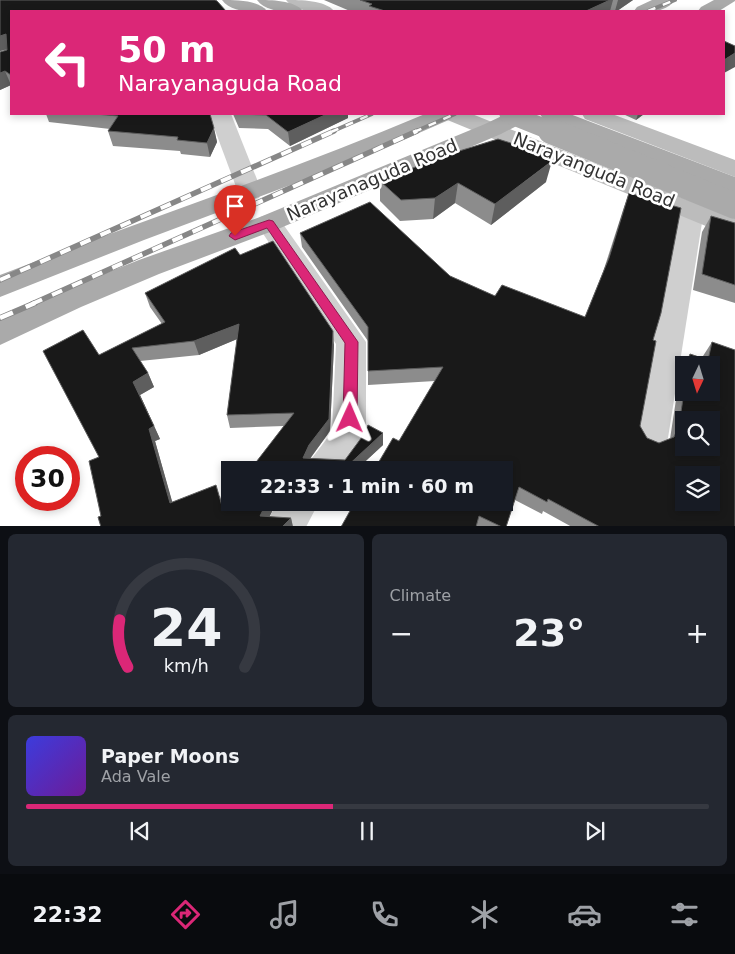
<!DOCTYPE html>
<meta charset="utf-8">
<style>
body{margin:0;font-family:"DejaVu Sans",sans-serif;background:#242831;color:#f1f3f6;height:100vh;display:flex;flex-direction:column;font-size:19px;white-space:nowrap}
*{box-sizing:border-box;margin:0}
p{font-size:16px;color:#9ea1a6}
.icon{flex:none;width:28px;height:28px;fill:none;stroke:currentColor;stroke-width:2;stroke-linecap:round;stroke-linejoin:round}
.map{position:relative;height:526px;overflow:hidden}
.details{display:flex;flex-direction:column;gap:8px;padding:8px;background:#0d0f14;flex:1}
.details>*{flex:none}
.hud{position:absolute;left:10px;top:10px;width:715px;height:105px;border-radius:0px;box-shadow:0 2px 8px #0003;background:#db2777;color:#fff;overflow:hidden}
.needle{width:32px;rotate:184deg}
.buttons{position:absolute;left:675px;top:356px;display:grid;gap:10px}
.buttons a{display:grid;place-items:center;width:45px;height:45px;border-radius:0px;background:#171b24;box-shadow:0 2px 8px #0003;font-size:25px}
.speed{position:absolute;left:15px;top:446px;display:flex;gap:10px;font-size:25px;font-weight:700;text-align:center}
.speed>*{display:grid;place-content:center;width:65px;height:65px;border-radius:50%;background:#171b24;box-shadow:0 2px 8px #0003;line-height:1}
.speed .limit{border:8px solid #d22;background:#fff;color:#111}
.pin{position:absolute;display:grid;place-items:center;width:42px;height:42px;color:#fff;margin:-51px -21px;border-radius:50% 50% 50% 0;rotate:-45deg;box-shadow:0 0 5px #0007}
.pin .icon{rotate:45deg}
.me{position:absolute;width:55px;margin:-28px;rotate:1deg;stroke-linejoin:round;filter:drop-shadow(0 0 4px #0008)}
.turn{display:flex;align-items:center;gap:18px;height:105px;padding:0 25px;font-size:22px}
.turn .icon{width:65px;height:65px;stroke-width:2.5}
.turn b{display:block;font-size:35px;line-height:42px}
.big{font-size:38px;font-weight:700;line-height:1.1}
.details .card{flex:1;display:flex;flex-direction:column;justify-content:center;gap:8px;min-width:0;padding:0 18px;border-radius:8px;background:#242831}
.details .dial{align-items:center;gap:0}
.dial svg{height:130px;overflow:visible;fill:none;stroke:#363941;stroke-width:7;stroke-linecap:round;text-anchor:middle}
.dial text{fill:#f1f3f6;stroke:none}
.song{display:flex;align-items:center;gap:15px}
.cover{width:60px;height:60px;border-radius:8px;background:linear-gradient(135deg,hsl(240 70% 55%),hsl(280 70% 35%))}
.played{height:5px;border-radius:2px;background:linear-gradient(90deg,#db2777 45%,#363941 45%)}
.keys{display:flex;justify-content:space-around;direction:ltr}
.heat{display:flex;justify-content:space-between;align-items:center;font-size:28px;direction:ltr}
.details .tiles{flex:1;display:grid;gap:8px;grid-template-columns:1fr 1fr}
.card:last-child{grid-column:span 2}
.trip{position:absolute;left:221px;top:461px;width:292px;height:50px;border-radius:0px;background:#171b24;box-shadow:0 2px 8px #0003;font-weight:700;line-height:50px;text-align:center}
.dock{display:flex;height:80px;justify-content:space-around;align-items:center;background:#090b0e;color:#9ea1a6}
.dock .icon{width:35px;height:35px}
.dock .active{color:#db2777}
.dock b{font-size:22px;color:#f1f3f6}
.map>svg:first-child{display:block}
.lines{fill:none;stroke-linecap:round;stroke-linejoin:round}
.street{fill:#cfcfcf;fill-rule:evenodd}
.secondary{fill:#bcbcbc;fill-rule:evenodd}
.primary{fill:#aaa;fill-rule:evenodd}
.rail-far2-casing{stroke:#878787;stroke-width:4}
.rail-far1-casing{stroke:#878787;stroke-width:5.5}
.rail-casing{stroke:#878787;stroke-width:6}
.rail-far2{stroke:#fff;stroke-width:2.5;stroke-dasharray:8;stroke-linecap:butt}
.rail-far1{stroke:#fff;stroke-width:4;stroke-dasharray:11;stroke-linecap:butt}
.rail{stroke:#fff;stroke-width:4.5;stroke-dasharray:14;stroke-linecap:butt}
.primary-bridge-far1{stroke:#aaa;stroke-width:19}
.primary-bridge{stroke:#aaa;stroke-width:26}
.wall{fill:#8c8c8c;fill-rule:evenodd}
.shaded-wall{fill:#5e5e5e}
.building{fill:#191919;stroke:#5e5e5e;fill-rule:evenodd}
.route{fill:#db2777;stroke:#8e194d}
.labels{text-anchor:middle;stroke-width:5;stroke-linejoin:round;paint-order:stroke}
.street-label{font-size:18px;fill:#323232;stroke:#fff}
</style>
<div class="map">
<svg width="735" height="527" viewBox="0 0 735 527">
<rect width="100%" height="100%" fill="#fff"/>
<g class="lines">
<g class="street">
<path d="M209,114H231L262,192L259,198L250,200L241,198L238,192Z"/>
<path d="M691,201L700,204L704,210L668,438L663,449L651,454L639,449L634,438L678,210L682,204Z"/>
<path d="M269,214L278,217L366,342V437L361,448L346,470H307L312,458L332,432L336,344L256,223L260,217Z"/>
<path d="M279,502H319L306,527H265L271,514Z"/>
</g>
<g class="secondary">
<path d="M286,0C301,0 325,0 334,11C320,12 295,13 286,0Z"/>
<path d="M442,114H472L735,219V238L445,119Z"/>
<path d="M582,114H612L735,160V177L585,119Z"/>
</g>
<g class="primary">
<path d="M222,0C236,0 258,0 267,11C253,12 231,13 222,0Z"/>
<path d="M257,0C271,0 294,0 303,11C289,12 266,13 257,0Z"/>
<path d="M652,0H675C666,13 648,12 634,11L637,7Z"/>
<path d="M714,0H735V1L719,11H698L701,7Z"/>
<path d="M425,114H454L451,119L357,160L144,240L0,297V275C142,220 286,173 425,114Z"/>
<path d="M506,114H533L530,119L501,134L278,229L159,274L81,307L0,345V319L61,291L139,260L260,217L485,124Z"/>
<path d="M540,114H570L735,177V194L543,119Z"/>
</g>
<g class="rail-far2-casing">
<g id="rail-far2">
<path d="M648,11L675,0"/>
<path d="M331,132L372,114"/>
<path d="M414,132L455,114"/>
</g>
</g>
<g class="rail-far1-casing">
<g id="rail-far1">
<path d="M0,280L334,131"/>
<path d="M32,304L417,131"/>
</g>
</g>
<g class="rail-casing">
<path id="rail" d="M0,318L35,303"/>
</g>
<use href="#rail-far2" class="rail-far2"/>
<use href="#rail-far1" class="rail-far1"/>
<use href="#rail" class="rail"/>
<path class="primary-bridge-far1" d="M509,114L554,132"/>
<path class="primary-bridge" d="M551,131L735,206"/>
</g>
<g class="wall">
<path d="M0,0H215L217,1L226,11H11V85L0,90V52L7,50L0,51Z"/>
<path d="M324,0H633L617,11H350Z"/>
<path d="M46,114H210L217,142L210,157L181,154L180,151L113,146L108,131L110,129L49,122Z"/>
<path d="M233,114H348V118L290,146L268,129L239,128Z"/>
<path d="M623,114H644L636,120Z"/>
<path d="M380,181L546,182L491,225L455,203L433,219L400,221L380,201Z"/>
<path d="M629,193L653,340L640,426L647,438L659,443L670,439L681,367L690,354L702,358L703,356L712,342L735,527H572L543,511L542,514L515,500L506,527H341L399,441L435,381L368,385V341L302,247L300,233L450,276L495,296L585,317L603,272L624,207ZM684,365H711L684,392Z"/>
<path d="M711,216L735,223V303L693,290L702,232Z"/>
<path d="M240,255L334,345L330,431L310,459L345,460L383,433V445L356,470H250L284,426L230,428L227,415L237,339L199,355L140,361L148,373L154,387L140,395L160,439L155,441L172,502L220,496L223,505L230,502H277L269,517L291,518L293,527H101L99,457V355L162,324L150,307L145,293Z"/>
</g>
<g class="shaded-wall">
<path d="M610,0H613L610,11H586Z"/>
<path d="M618,0H633L617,11H615Z"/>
<path d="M6,34L11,48L0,51V36Z"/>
<path d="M735,53V67L724,73V60Z"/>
<path d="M5,71L11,85L0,90V73Z"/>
<path d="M327,114H348V118L290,146L288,132Z"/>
<path d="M638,114H644L636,120Z"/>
<path d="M214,128L217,142L210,157L207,143Z"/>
<path d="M552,161L546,182L491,225L495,204Z"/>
<path d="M458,183L455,203L433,219L435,198Z"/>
<path d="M239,324L242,337L199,355L194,341Z"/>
<path d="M333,331L334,345L330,431L311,457L305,470L303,458L309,445Z"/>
<path d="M148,373L154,387L140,395L160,439L155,441L176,515L170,503L133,382Z"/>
<path d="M383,433V445L356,470H343Z"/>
<path d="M267,502H277L264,527L260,516Z"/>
<path d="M291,518L293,527H282Z"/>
</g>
<g class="building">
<path d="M0,0H215L217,1L226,11H11V75L5,71L0,73V52L7,50L6,34L0,36Z"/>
<path d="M360,0H610L586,11H385L369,6L372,4Z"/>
<path d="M724,41L735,46V53L724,60Z"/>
<path d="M95,114H210L214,128L207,143L177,140L178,137L108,131L118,116Z"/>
<path d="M236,114H327L288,132L266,115Z"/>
<path d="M498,139L517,145L519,144L552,161L495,204L458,183L435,198L401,200L380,181L443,156Z"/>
<path d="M629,193L681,208L661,313L653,340L656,341L640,426L647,438L659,443L674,437L679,425L684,392H711V365H688L690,354L708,360L712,342L735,350V527H600L548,499L547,502L519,487L506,527H502L479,516L476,527H341L355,502H505V470H374L393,438L399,441L443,367L368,371V327L300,233L370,202L450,276L495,296L502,285L585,317L609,258ZM684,420H711V448H684ZM684,475H711V502H684Z"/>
<path d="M711,216L735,223V285L702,274Z"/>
<path d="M273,241L333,331L329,419L309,445L303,458L345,460L362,437L368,425L383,433L343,470H250L294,413L227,415L239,324L194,341L132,348L148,373L133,382L154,426L149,429L170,503L216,485L222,506L230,496V502H267L260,516L291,518L282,527H101L98,517L101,516L89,461L99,457L43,351L83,330L99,355L165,322L145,293L235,248L240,255Z"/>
</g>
<path class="route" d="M269,220L273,221L358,342L357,418L355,422L350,424L345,422L343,418L345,343L267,228L235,240L229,236L231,233Z"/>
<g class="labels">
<g class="street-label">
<text transform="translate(594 170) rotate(22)" y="6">Narayanguda Road</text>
<text transform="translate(372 180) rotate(-23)" y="6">Narayanaguda Road</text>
</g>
</g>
</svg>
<div class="buttons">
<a><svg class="needle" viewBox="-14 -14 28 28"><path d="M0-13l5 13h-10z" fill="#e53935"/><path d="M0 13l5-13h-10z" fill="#9ea1a6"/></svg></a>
<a><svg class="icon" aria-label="search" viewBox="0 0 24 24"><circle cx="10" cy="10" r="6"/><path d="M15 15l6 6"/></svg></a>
<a><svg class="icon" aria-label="layers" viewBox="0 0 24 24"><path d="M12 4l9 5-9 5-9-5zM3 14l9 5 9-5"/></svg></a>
</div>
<div class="speed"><div class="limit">30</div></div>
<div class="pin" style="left:235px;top:236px;background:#d93025"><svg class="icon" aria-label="arrive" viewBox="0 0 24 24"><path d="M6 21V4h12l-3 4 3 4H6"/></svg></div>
<svg class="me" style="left:350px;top:418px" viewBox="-20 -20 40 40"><path d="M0-17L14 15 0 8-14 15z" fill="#db2777" stroke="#fff" stroke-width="4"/></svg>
<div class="trip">22:33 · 1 min · 60 m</div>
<div class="hud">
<div class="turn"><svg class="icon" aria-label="left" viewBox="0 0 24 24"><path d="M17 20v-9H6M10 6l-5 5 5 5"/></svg><div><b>50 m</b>Narayanaguda Road</div></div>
</div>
</div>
<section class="details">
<div class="tiles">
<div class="card dial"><svg viewBox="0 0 100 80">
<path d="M14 69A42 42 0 1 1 86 69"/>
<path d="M14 69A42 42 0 0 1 9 40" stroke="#db2777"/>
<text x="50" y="56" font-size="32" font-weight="700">24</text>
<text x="50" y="72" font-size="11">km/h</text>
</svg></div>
<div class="card"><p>Climate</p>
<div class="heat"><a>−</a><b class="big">23°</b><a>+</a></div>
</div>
<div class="card">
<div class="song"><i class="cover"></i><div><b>Paper Moons</b><p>Ada Vale</p></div></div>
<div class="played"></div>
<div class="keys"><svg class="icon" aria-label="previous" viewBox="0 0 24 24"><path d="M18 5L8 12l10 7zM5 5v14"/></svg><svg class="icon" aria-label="pause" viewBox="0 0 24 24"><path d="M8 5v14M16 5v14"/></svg><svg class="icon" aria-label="next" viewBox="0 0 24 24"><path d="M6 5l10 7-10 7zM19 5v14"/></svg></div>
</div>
</div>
</section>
<nav class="dock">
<b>22:32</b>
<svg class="icon active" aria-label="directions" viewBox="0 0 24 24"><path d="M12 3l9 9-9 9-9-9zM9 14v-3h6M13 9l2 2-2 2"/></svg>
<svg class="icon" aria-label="music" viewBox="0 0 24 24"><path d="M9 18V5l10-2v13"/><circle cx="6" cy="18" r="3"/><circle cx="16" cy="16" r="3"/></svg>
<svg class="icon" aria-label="phone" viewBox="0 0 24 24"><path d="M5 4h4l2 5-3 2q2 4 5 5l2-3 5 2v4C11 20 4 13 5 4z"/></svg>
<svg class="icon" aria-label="climate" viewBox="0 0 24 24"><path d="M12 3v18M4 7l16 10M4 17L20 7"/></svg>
<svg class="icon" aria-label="car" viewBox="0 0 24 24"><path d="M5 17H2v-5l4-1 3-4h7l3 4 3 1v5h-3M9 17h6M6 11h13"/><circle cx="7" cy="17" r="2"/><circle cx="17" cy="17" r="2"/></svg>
<svg class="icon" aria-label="filters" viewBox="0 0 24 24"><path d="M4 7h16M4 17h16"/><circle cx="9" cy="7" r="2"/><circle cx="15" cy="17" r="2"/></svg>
</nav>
